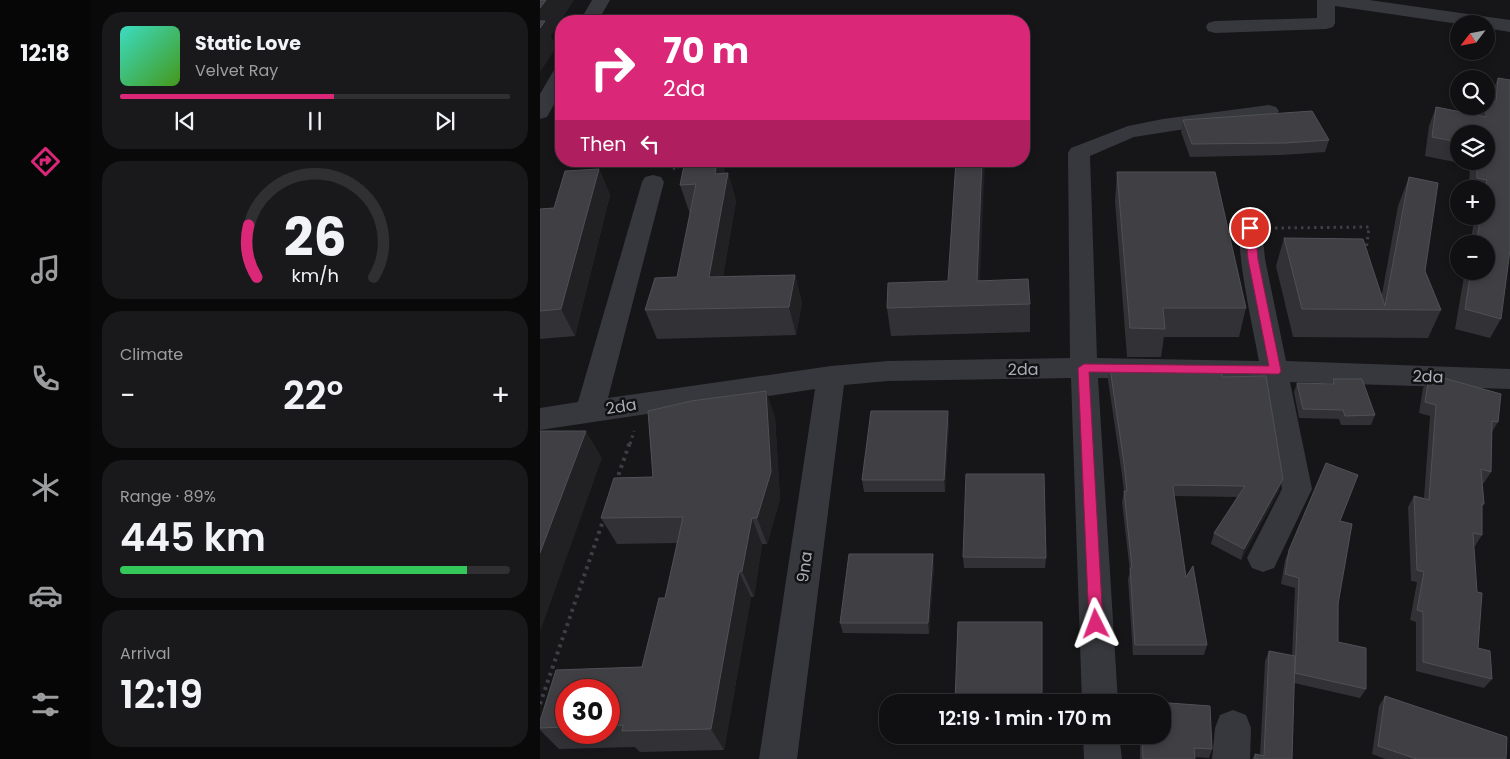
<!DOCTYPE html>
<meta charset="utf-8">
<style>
body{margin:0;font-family:Poppins,sans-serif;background:#19191b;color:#f1f3f6;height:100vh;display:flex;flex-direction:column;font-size:19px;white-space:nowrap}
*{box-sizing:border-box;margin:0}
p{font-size:16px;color:#9c9d9f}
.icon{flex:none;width:28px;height:28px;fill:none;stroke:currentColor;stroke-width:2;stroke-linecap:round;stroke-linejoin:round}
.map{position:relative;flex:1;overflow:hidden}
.sheet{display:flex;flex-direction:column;gap:12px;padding:12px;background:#09090a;width:450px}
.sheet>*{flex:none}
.banner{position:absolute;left:15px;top:15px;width:475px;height:152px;border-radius:20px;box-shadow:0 2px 8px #0003,0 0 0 1px #303032;background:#db2777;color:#fff;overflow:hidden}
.needle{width:32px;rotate:238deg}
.tools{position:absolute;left:910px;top:15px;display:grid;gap:10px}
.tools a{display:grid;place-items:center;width:45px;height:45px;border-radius:50%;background:#101012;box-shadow:0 2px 8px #0003,0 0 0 1px #303032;font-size:25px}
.speed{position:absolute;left:15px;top:679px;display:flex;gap:10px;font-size:25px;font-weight:700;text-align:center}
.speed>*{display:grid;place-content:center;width:65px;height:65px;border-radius:50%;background:#101012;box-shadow:0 2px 8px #0003,0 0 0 1px #303032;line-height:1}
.speed .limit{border:8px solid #d22;background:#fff;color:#111}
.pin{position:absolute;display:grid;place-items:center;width:42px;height:42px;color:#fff;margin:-21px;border:2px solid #fff;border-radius:50%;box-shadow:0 1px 5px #0007}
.me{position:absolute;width:55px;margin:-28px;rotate:357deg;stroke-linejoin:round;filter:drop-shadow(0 0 4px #0008)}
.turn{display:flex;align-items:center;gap:18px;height:105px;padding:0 25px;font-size:22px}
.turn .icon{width:65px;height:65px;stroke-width:2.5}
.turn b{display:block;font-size:35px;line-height:42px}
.then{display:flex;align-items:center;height:48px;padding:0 25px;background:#0003;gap:10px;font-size:19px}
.big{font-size:38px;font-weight:600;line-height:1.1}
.sheet .widget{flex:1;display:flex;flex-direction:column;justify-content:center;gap:8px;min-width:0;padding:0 18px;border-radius:20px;background:#19191b}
.sheet .dial{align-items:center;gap:0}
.dial svg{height:130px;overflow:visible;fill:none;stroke:#303032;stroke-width:7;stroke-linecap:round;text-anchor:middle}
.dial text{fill:#f1f3f6;stroke:none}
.song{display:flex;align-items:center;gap:15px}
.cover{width:60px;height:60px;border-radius:8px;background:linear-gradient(135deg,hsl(170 70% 55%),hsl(100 70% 35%))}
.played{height:5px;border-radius:2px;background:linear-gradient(90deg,#db2777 55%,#303032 55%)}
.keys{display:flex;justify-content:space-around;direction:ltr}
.heat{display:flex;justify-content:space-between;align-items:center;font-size:28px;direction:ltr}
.charge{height:8px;border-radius:4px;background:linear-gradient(90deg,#34c759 89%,#303032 0)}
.trip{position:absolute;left:339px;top:694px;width:292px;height:50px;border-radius:20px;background:#101012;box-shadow:0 2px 8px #0003,0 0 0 1px #303032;font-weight:600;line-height:50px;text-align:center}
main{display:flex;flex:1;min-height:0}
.dock{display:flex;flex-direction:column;width:90px;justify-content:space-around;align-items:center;background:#060607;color:#9c9d9f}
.dock .icon{width:35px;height:35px}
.dock .on{color:#db2777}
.dock b{font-size:22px;color:#f1f3f6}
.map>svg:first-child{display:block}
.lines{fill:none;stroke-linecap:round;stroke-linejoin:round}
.path-far2{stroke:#3d3f44;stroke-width:2.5;stroke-dasharray:2 2.5;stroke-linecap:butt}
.path-far1{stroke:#3d3f44;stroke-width:3;stroke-dasharray:2.5 4;stroke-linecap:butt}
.path{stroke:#3d3f44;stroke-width:4;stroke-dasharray:3 4.5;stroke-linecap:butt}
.minor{fill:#37383d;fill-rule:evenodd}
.wall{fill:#323236;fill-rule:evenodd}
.shaded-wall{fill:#212124}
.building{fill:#3f3f44;stroke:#4f5156}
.route{fill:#db2777;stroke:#8e194d}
.labels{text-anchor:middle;stroke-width:5;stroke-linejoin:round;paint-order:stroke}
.street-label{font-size:16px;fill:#a8adb8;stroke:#111113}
</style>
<main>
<nav class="dock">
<b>12:18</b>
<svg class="icon on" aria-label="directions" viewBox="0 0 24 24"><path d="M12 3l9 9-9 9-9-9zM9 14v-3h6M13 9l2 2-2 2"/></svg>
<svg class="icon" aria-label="music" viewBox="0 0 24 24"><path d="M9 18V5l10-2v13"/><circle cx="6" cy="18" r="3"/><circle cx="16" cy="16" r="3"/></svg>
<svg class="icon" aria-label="phone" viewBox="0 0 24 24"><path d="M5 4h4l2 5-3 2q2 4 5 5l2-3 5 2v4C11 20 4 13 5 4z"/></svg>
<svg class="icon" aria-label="climate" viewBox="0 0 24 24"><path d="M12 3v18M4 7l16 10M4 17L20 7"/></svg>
<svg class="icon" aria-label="car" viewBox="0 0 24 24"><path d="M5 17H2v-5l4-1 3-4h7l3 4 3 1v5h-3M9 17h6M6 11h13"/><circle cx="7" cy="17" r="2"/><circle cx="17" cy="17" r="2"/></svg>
<svg class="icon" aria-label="filters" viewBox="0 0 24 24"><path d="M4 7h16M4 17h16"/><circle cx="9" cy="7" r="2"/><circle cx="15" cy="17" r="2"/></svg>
</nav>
<section class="sheet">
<div class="widget">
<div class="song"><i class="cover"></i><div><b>Static Love</b><p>Velvet Ray</p></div></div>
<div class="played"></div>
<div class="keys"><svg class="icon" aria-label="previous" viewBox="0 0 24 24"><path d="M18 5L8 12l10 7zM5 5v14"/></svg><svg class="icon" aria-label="pause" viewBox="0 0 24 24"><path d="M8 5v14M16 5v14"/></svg><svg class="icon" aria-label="next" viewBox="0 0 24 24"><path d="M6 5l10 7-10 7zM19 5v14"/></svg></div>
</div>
<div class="widget dial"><svg viewBox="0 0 100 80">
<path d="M14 69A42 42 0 1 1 86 69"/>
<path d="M14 69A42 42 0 0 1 9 37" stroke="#db2777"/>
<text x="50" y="56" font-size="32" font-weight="700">26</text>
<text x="50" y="72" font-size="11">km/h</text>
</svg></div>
<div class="widget"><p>Climate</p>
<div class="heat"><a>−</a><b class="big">22°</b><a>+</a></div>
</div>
<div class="widget"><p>Range · 89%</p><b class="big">445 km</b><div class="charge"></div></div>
<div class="widget"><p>Arrival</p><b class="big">12:19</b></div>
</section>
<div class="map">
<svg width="970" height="759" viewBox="0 0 970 759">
<rect width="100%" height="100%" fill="#161618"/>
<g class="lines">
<g class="path-far2">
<path d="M9,41H21"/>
<path d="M133,169L156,161"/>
</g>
<g class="path-far1">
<path d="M735,228L829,227L826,251"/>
<path d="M90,444L94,431"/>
</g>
<g class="path">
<path d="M76,482L90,442"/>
<path d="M0,704L64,518"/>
</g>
<g class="minor">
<path d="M52,0H70L58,21H40Z"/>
<path d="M777,0H829L970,20V32L946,28V24H919L795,6V23L793,27L786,29L675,33L668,31L666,27L668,23L675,21L777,18Z"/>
<path d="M21,68V92L7,117L0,119V94L14,70Z"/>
<path d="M729,105L736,107L739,111L736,115L594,137L550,156L557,358L719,361C715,337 692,238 702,223L710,220L718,223L722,228L725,259L746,361L970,369V389L750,382L772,489L734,568L723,572L712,568L707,558L742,489L723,381L558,378L578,702H542L531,378L348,381L304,385L257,759H219L275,389L0,430V408L38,402L102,182L105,177L113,175L121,177L124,182L68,398L291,366L348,361L530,358L528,153L531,148L588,126L623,119Z"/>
<path d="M693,710L706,715L711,728L710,759H672L675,728L680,715Z"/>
<path d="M543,735H579L582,759H544Z"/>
</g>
</g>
<g class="wall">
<path d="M958,78L961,319L950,338L915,329L925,271H946V244H930L935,216H946V189H929L930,165L885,156L889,126L896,107L939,115L943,106H946L950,101V97ZM919,134H946V161H919Z"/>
<path d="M643,120L789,140L785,152L742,155L650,157L641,132Z"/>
<path d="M59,169L70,195L35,336L0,339V209L14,208Z"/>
<path d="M577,172L706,308L699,337H624L621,357H587L575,201Z"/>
<path d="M185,173H188L196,201L183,276L255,275L262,303L256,335L117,339L105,310L137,277L150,214L140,185Z"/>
<path d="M869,177L885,271L901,310L888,338L753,337L736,266L744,238L842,294L858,206Z"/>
<path d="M440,280L490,304V332L351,336L347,308L408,281Z"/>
<path d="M570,368L682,377L739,491L701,560L671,544L674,533L697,497L634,496L646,577L667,645L664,655H593L588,579L590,572L582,502L584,492L582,475L568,380Z"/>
<path d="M889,377L958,422L952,432L951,472L944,483H942L944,504L942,507V535L935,546H934L938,648L952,679L944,688L876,671V622L870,620L877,582L871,581L868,507L874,496L884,498L890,416L879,413L883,388Z"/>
<path d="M793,379L835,415L831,425H801L799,419L759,418L754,392L757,383L791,384Z"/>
<path d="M226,391L235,418L240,499L227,544H222L214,597H211L184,750L100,752L95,747L19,749L0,730V721L16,670L102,667L119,598H125L137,543L77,544L61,518L74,478L113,477L108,411L151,401ZM26,690H69V732H26Z"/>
<path d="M409,423L405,492H324L322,480Z"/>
<path d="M786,463L800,521L798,642L826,689L820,698L754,683L752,759H712L715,754L720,755L725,661L729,651L752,656L755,588L741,584L745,560Z"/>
<path d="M423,557L506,558L505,568H424Z"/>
<path d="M394,565L389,634L303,633L300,623Z"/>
<path d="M845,696L966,759H845L832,754L839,706Z"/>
<path d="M602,701L670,706L672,749L669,758L655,757V759H600V735H622V702H601Z"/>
</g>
<g class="shaded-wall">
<path d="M6,0H34L11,36L16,48L0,72V8Z"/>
<path d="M177,161H182L187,179L188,173L196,201L178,305L169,277L175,174Z"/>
<path d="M442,161H445L439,305L437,281Z"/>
<path d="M59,169L70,195L35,336L21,309Z"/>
<path d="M255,275L262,303L256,335L249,307Z"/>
<path d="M226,391L235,418L240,499L227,544L217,518Z"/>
<path d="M408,411L409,423L405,492L404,480Z"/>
<path d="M46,431L62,458L0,632V553Z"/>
<path d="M743,479L739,491L701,560L704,549Z"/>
<path d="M212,518L222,544L214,597L202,571Z"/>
<path d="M393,554L394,565L389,634L388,623Z"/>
<path d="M199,572L211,597L184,750L171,729Z"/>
</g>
<g class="building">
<path d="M0,0H6L0,8Z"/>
<path d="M0,21H5L0,28Z"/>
<path d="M958,78L970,80V250L961,319L925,309L931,271H946V244H936L941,216H946V189H945L947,180L937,178V161H946V134H919V142L892,137L896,107L946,117V100L956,102Z"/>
<path d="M772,111L789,140L745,143L652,144L643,120Z"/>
<path d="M145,161H177L175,174L188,173L169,277L255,275L249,307L105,310L115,278L137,277L156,184L140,185Z"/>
<path d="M416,161H442L437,281L488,279L490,304L347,308L348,283L408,281Z"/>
<path d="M59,169L21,309L0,311V209L14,208L25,171Z"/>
<path d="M577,172H675L706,308H623L625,329L590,328Z"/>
<path d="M869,177L898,183L885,271L901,310L762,309L744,238L823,239L845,306Z"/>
<path d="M570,368L681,370L682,377L726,376L743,479L704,549L674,533L705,486L635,485L633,487L646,577L653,566L667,645H595L590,568H592L584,491H587L584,463Z"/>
<path d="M889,377H900L961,394L958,422L952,421L951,472L941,469L944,504H942V535L933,533L937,592L942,593L938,648L950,651L952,679L883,662V612L877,610L884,572L877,570L874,496L889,500L896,405L885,402Z"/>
<path d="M793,379H822L835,415L805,416L803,410L763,409L757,383L794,384Z"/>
<path d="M226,391L231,472L217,518H212L202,571L199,572L171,729L82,731L83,725L69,726V690H26V727L0,728V721L16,670L102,667L119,598H125L143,517L61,518L74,478L113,477L108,411L151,401Z"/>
<path d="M331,411H408L404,480H322Z"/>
<path d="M0,431H46L0,553Z"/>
<path d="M786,463L818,475L800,521L812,524L798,604V642L826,648V689L755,673L759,578L745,574L749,550Z"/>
<path d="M426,474H504L506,558L423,557Z"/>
<path d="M309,554H393L388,623H300Z"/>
<path d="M418,622H502V702H415Z"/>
<path d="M729,651L755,656L752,759H715V754L724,756Z"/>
<path d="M845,696L967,737L966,759H877L838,746Z"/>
<path d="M602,701L670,706L672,749L654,748L655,759H603L602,735H622V702H602Z"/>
</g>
<path class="route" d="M710,225L715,228L718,259L741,371L739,374L549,372L563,624L561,628L556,630L551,628L549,624L538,368L544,364L729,366L708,259L705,228Z"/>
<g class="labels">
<g class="street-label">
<text transform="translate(483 369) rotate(-1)" y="6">2da</text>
<text transform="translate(888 376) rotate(2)" y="6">2da</text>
<text transform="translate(81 406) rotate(-9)" y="6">2da</text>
<text transform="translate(264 567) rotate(-82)" y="6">9na</text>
</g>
</g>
</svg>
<div class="tools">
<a><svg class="needle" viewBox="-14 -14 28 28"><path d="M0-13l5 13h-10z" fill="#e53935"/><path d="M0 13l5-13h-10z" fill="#9c9d9f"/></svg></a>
<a><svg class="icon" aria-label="search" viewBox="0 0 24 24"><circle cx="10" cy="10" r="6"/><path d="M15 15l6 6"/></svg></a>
<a><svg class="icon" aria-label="layers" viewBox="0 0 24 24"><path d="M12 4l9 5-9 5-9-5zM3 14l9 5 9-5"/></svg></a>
<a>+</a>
<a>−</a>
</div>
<div class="speed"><div class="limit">30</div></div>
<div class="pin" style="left:710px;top:228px;background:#d93025"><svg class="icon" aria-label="arrive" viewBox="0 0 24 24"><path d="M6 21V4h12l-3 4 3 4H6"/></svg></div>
<svg class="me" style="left:556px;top:624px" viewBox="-20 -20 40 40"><path d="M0-17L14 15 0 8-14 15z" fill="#db2777" stroke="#fff" stroke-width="4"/></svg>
<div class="trip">12:19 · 1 min · 170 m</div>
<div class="banner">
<div class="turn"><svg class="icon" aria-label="right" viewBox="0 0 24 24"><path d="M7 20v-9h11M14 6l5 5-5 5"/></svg><div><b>70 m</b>2da</div></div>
<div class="then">Then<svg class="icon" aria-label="left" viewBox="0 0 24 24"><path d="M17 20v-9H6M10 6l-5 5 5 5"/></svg></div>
</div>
</div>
</main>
